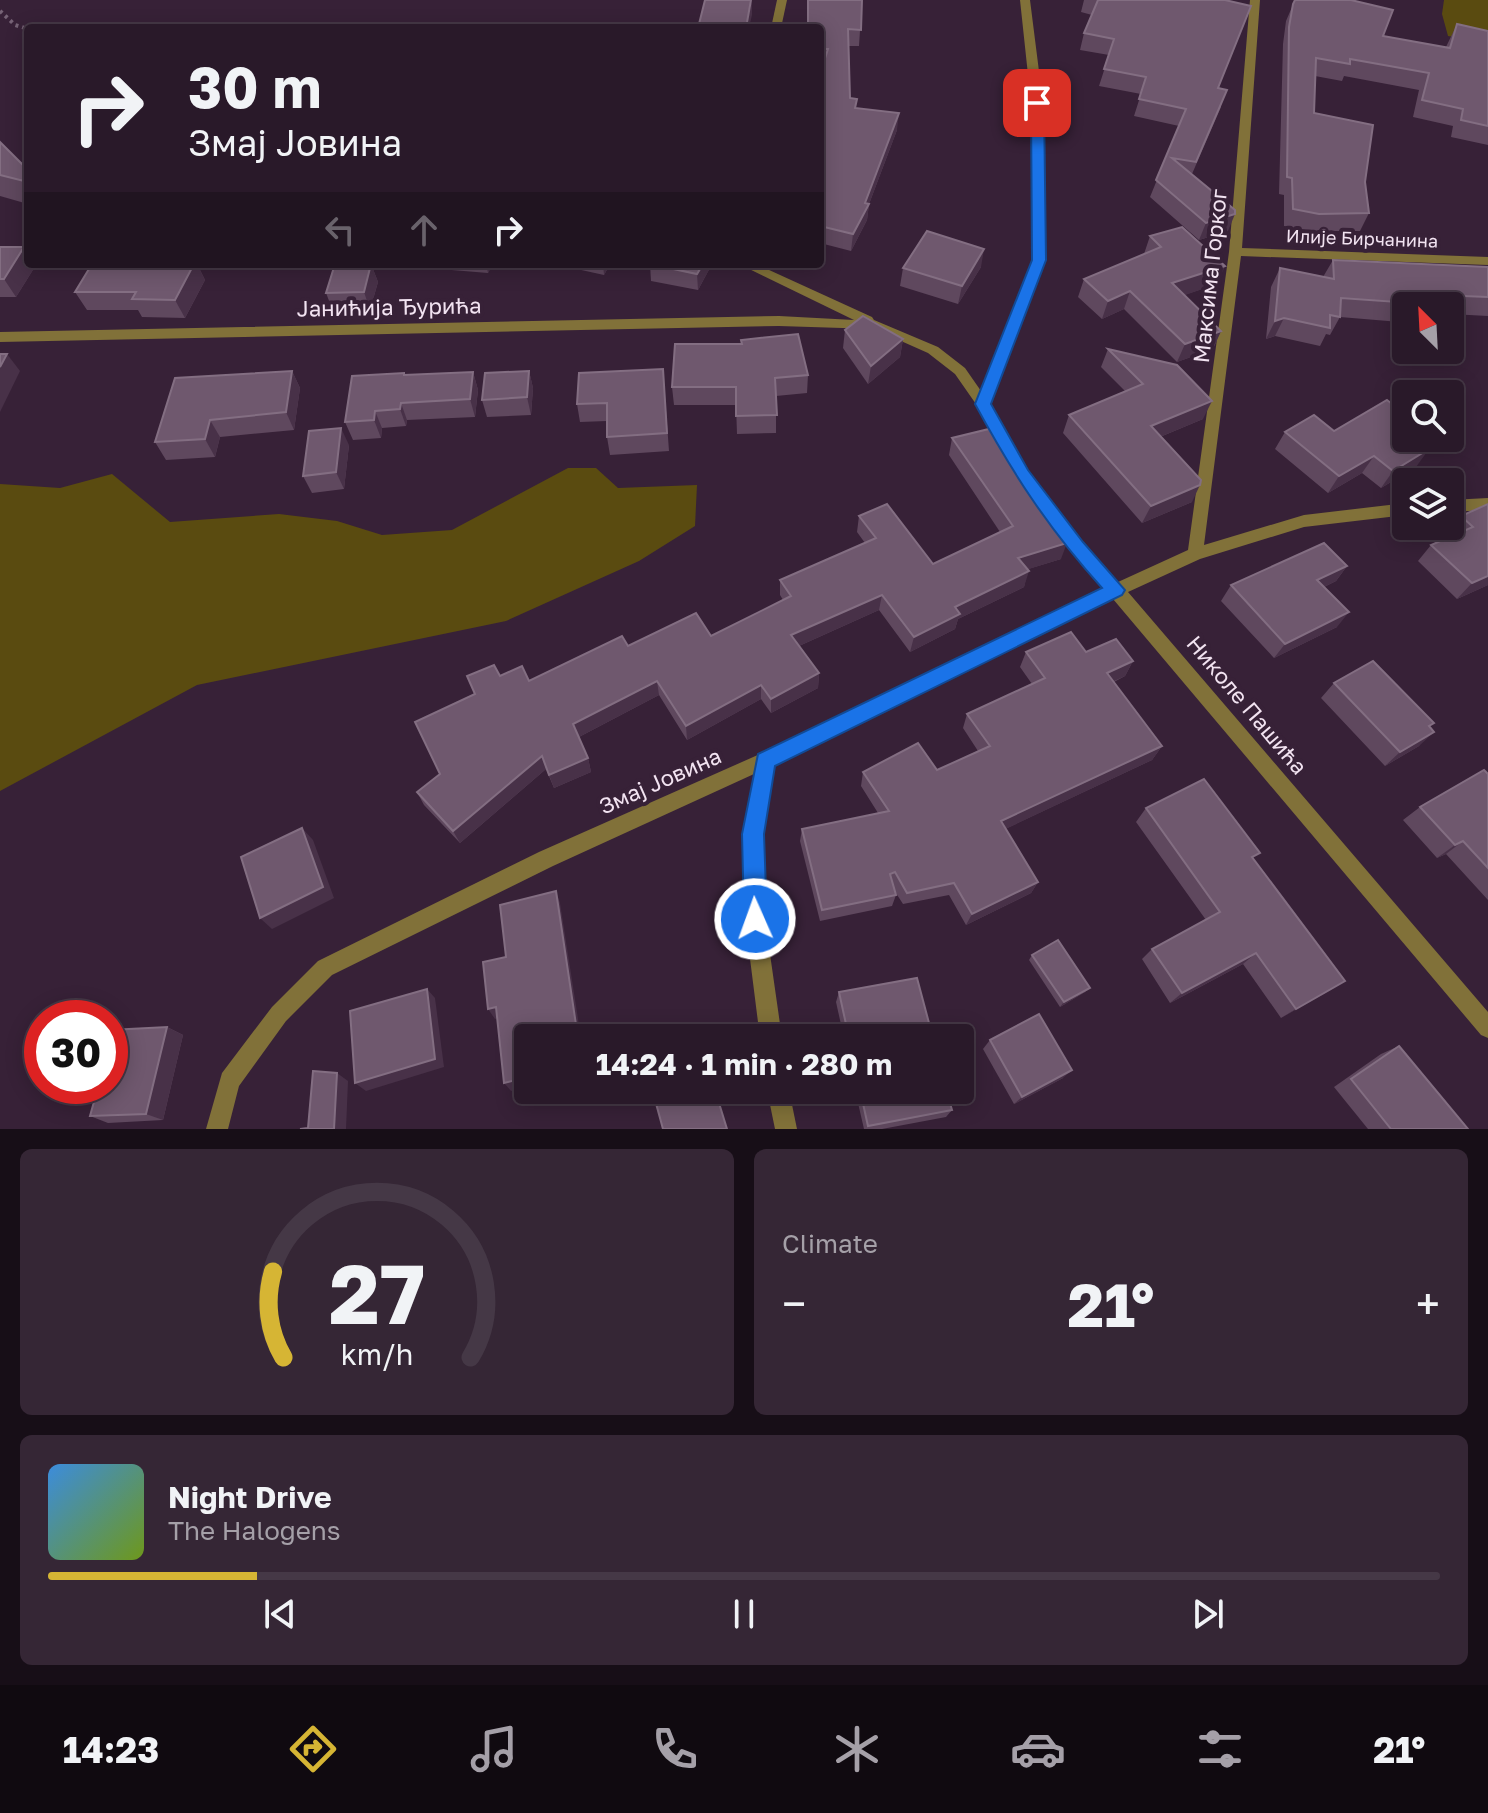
<!DOCTYPE html>
<meta charset="utf-8">
<style>
body{margin:0;font-family:"Golos Text",sans-serif;background:#352635;color:#f1f3f6;height:100vh;display:flex;flex-direction:column;font-size:30px;white-space:nowrap}
*{box-sizing:border-box;margin:0}
p{font-size:26px;color:#a5a0a8}
.icon{flex:none;width:44px;height:44px;fill:none;stroke:currentColor;stroke-width:2;stroke-linecap:round;stroke-linejoin:round}
.map{position:relative;height:1129px;overflow:hidden}
.details{display:flex;flex-direction:column;gap:20px;padding:20px;background:#170e17;flex:1}
.details>*{flex:none}
.guide{position:absolute;left:24px;top:24px;width:800px;height:244px;border-radius:8px;box-shadow:0 4px 20px #0003,0 0 0 2px #453846;background:#291929;color:#f1f3f6;overflow:hidden}
.needle{width:52px;rotate:336deg}
.tools{position:absolute;left:1392px;top:292px;display:grid;gap:16px}
.tools a{display:grid;place-items:center;width:72px;height:72px;border-radius:8px;background:#291929;box-shadow:0 4px 20px #0003,0 0 0 2px #453846;font-size:40px}
.speed{position:absolute;left:24px;top:1000px;display:flex;gap:16px;font-size:40px;font-weight:700;text-align:center}
.speed>*{display:grid;place-content:center;width:104px;height:104px;border-radius:50%;background:#291929;box-shadow:0 4px 20px #0003,0 0 0 2px #453846;line-height:1}
.speed .limit{border:12px solid #d22;background:#fff;color:#111}
.pin{position:absolute;display:grid;place-items:center;width:68px;height:68px;color:#fff;margin:-34px;border-radius:16px;box-shadow:0 4px 12px #0006}
.me{position:absolute;width:88px;margin:-44px;rotate:358deg;stroke-linejoin:round;filter:drop-shadow(0 0 6px #0008)}
.turn{display:flex;align-items:center;gap:28px;height:168px;padding:0 32px;font-size:36px}
.turn .icon{width:104px;height:104px;stroke-width:2.5}
.turn b{display:block;font-size:56px;line-height:68px}
.lanes{display:flex;align-items:center;height:76px;padding:0 32px;background:#0003;justify-content:center;gap:40px;direction:ltr}
.lanes .off{opacity:.35}
.big{font-size:60px;font-weight:700;line-height:1.1}
.details .card{flex:1;display:flex;flex-direction:column;justify-content:center;gap:12px;min-width:0;padding:0 28px;border-radius:12px;background:#352635}
.details .dial{align-items:center;gap:0}
.dial svg{height:208px;overflow:visible;fill:none;stroke:#453846;stroke-width:7;stroke-linecap:round;text-anchor:middle}
.dial text{fill:#f1f3f6;stroke:none}
.song{display:flex;align-items:center;gap:24px}
.cover{width:96px;height:96px;border-radius:12px;background:linear-gradient(135deg,hsl(210 70% 55%),hsl(80 70% 35%))}
.played{height:8px;border-radius:4px;background:linear-gradient(90deg,#d6b534 15%,#453846 15%)}
.keys{display:flex;justify-content:space-around;direction:ltr}
.heat{display:flex;justify-content:space-between;align-items:center;font-size:44px;direction:ltr}
.details .tiles{flex:1;display:grid;gap:20px;grid-template-columns:1fr 1fr}
.card:last-child{grid-column:span 2}
.trip{position:absolute;left:514px;top:1024px;width:460px;height:80px;border-radius:8px;background:#291929;box-shadow:0 4px 20px #0003,0 0 0 2px #453846;font-weight:700;line-height:80px;text-align:center}
.tab-bar{display:flex;height:128px;justify-content:space-around;align-items:center;background:#100a10;color:#a5a0a8}
.tab-bar .icon{width:56px;height:56px}
.tab-bar .current{color:#d6b534}
.tab-bar b{font-size:36px;color:#f1f3f6}
.map>svg:first-child{display:block}
.green{fill:#5a4b10}
.lines{fill:none;stroke-linecap:round;stroke-linejoin:round}
.path{stroke:#766376;stroke-width:4;stroke-dasharray:3 4;stroke-linecap:butt}
.street{fill:#817139;fill-rule:evenodd}
.wall{fill:#5f485e}
.shaded-wall{fill:#483148}
.building{fill:#6f586e;stroke:#836e82;stroke-width:2}
.route{fill:#1a73e8;stroke:#114b97;stroke-width:2}
.labels{text-anchor:middle;stroke-width:8;stroke-linejoin:round;paint-order:stroke}
.far-street-label{font-size:18px;fill:#f2e3f1;stroke:#372137}
.street-label{font-size:22px;fill:#f2e3f1;stroke:#372137}
</style>
<div class="map">
<svg width="1488" height="1129" viewBox="0 0 1488 1129">
<rect width="100%" height="100%" fill="#372137"/>
<g class="green">
<path d="M1444,0H1488V43L1448,36L1442,14Z"/>
<path d="M568,468H596L618,488L697,485L695,526L639,561L506,621L197,685L0,791V484L60,488L112,474L170,522L279,514L337,521L382,535L452,530Z"/>
</g>
<g class="lines">
<path class="path" d="M0,11L15,25L28,29"/>
<g class="street">
<path d="M777,0H787L781,28H771Z"/>
<path d="M1020,0H1030L1043,103L1045,260L990,404L1027,470L1082,543L1118,582L1188,550L1229,252L1250,0H1260L1242,248L1488,257V265L1241,256L1204,545L1304,515L1406,503V515L1304,527L1200,559L1128,592L1488,1012V1038L1481,1035L1113,599L774,765L762,834L765,919L782,1038H760L745,919L744,834L754,774L553,866L332,975L286,1021L239,1086L228,1129H206L222,1073L272,1007L318,961L539,852L760,754L1104,588L1070,551L1017,478L978,407L955,374L928,353L874,329L779,326L0,342V332L779,316L854,320L739,264H756L872,317L874,320L938,347L965,368L981,391L1033,260L1031,103Z"/>
<path d="M1488,498V510L1450,512V500Z"/>
<path d="M767,1090H789L797,1129H775Z"/>
</g>
</g>
<g class="wall">
<path d="M807,0H862L859,46H849L850,98L856,108L897,130L869,204L867,220L851,251L820,243V74L823,66H820V28H807Z"/>
<path d="M1084,0H1227L1219,88L1221,107L1192,174L1228,231L1199,240L1150,197L1179,126L1134,116L1141,94L1099,86L1109,55L1080,50L1084,33L1092,15L1081,12Z"/>
<path d="M1295,0L1383,36L1446,47L1457,24L1488,31V145L1451,137L1453,126L1413,117L1419,90L1344,76L1342,81L1315,76L1314,113L1365,182L1369,213L1360,231H1311L1284,226V195L1279,194L1283,44L1286,21Z"/>
<path d="M0,142L28,170V204L0,196Z"/>
<path d="M1150,236L1217,284L1184,295L1221,331L1213,349L1177,362L1124,309L1102,319L1078,297L1084,279L1144,254Z"/>
<path d="M0,247L28,264H35L36,265L16,297H0Z"/>
<path d="M1333,260L1488,267V316L1450,314V306H1406V315H1404L1400,322L1340,317L1330,335L1326,334L1320,346L1275,336L1266,339L1271,287L1280,268L1323,277Z"/>
<path d="M92,264H197L205,280L185,318L142,317L138,310H87L75,292Z"/>
<path d="M324,264H371L378,282L370,310L333,311L326,293L334,265Z"/>
<path d="M402,264H501L500,267L492,265L488,273L403,266Z"/>
<path d="M554,264H610L604,275Z"/>
<path d="M650,264H712L698,290L651,281Z"/>
<path d="M981,267L958,304L900,286L903,268Z"/>
<path d="M845,330L903,339L900,357L868,384L843,348Z"/>
<path d="M741,340L808,375L807,393L776,396V433L737,434L736,405H674L672,387L741,344Z"/>
<path d="M1108,349L1203,419L1160,437L1192,502L1142,523L1063,433L1069,415L1125,391L1101,367Z"/>
<path d="M663,369L669,451L610,455L607,437V421L580,422L577,404Z"/>
<path d="M292,371L300,388L294,430L220,437L215,457L166,460L155,442Z"/>
<path d="M529,371L533,388L531,415L487,417L482,400Z"/>
<path d="M473,372L478,390L475,417L407,420L406,426L382,428L381,438L353,440L345,422L404,373L405,375Z"/>
<path d="M1334,431L1406,438H1419L1418,441L1416,467L1381,488L1362,473L1328,493L1275,449L1285,432Z"/>
<path d="M952,438L1061,559L1028,569L1024,587L958,619L955,629L910,652L879,610L799,646L819,673L818,688L771,713L761,699L687,740L659,695L579,737L588,758L591,772L554,788L546,769L460,843L424,805L417,792L440,774L475,694L500,676L529,681L628,646L711,636L783,600L780,595V580L865,543L857,532L859,516L933,564L1000,532L949,455Z"/>
<path d="M349,445L344,489L312,493L303,476Z"/>
<path d="M1488,504V585L1457,599L1418,561L1431,545L1451,536L1447,532L1461,516Z"/>
<path d="M1347,566L1336,581L1324,587L1337,627L1274,658L1221,601L1231,585Z"/>
<path d="M1026,652H1086L1133,661L1125,676L1114,682L1162,746L1152,760L1005,829L1038,882L1031,893L966,925L949,895L903,904L894,890L896,895L892,906L820,921L800,841L802,829L878,813L861,786L863,772L937,770L978,751L963,728L967,714L1032,684L1020,667Z"/>
<path d="M1334,683L1434,723L1429,727L1419,746L1385,766L1321,698Z"/>
<path d="M1488,774V900L1446,854L1437,858L1403,820L1420,807Z"/>
<path d="M1146,808L1253,859L1345,981L1281,1018L1243,964L1170,1003L1142,959L1152,949L1206,920L1136,822Z"/>
<path d="M1032,955L1090,988L1085,992L1060,1007L1029,960Z"/>
<path d="M839,992L933,1038H844L836,1002Z"/>
<path d="M167,1027L183,1035L163,1120L108,1123L90,1116L94,1100L79,1101L60,1093Z"/>
<path d="M990,1040L1063,1078L1014,1104L983,1049Z"/>
<path d="M1399,1046L1468,1129H1368L1334,1087L1381,1054Z"/>
<path d="M855,1090H946L952,1110L946,1117L882,1129H864Z"/>
</g>
<g class="shaded-wall">
<path d="M752,0V15L749,28H746Z"/>
<path d="M899,113L897,130L869,204L867,220L851,251L853,234Z"/>
<path d="M1235,214L1228,231L1199,240L1206,223Z"/>
<path d="M24,247L28,254V264H35L36,265L16,297L4,279Z"/>
<path d="M984,249L981,267L958,304L962,286Z"/>
<path d="M194,264H197L205,280L185,318L175,300Z"/>
<path d="M371,264L378,282L370,310L364,292Z"/>
<path d="M486,264H491L492,265L488,273Z"/>
<path d="M603,264H610L604,275Z"/>
<path d="M703,264H712L698,290L697,274Z"/>
<path d="M1225,266L1217,284L1165,302L1172,283Z"/>
<path d="M1130,291L1124,309L1102,319L1108,301Z"/>
<path d="M1284,318L1275,336L1266,339L1275,321Z"/>
<path d="M1221,331L1213,349L1177,362L1185,344Z"/>
<path d="M903,339L900,357L868,384L871,366Z"/>
<path d="M7,354L20,371L0,412V367Z"/>
<path d="M292,371L300,388L294,430L286,412Z"/>
<path d="M529,371L533,388L531,415L527,397Z"/>
<path d="M473,372L478,390L475,417L470,399Z"/>
<path d="M1212,401L1203,419L1143,444L1151,426Z"/>
<path d="M401,403L407,420L406,426L400,409Z"/>
<path d="M375,411L382,428L381,438L374,420Z"/>
<path d="M210,420L220,437L215,457L205,439Z"/>
<path d="M341,428L349,445L344,489L336,472Z"/>
<path d="M1429,449L1416,467L1381,488L1393,471Z"/>
<path d="M1374,456L1362,473L1328,493L1339,476Z"/>
<path d="M1200,485L1192,502L1142,523L1151,506Z"/>
<path d="M1067,543L1061,559L1013,574L1018,558Z"/>
<path d="M1347,566L1336,581L1306,596L1317,580Z"/>
<path d="M1029,571L1024,587L958,619L955,629L910,652L914,637L955,607Z"/>
<path d="M1488,576V585L1457,599L1472,583Z"/>
<path d="M882,595L879,610L790,650L791,635Z"/>
<path d="M1349,612L1337,627L1274,658L1285,644Z"/>
<path d="M1133,661L1125,676L1099,688L1107,673Z"/>
<path d="M819,673L818,688L771,713V699Z"/>
<path d="M657,681L659,695L577,738L573,724Z"/>
<path d="M761,685V699L687,740L686,726Z"/>
<path d="M1434,732L1419,746L1385,766L1400,752Z"/>
<path d="M1162,746L1152,760L995,834L1001,821Z"/>
<path d="M542,756L546,769L460,843L453,831Z"/>
<path d="M588,758L591,772L554,788L549,775Z"/>
<path d="M302,828L313,840L334,898L272,929L260,918Z"/>
<path d="M1463,841L1446,854L1437,858L1455,845Z"/>
<path d="M1038,882L1031,893L966,925L972,914Z"/>
<path d="M556,891L560,903L581,1038H578Z"/>
<path d="M1256,953L1243,964L1170,1003L1182,993Z"/>
<path d="M1345,981L1329,991L1281,1018L1296,1009Z"/>
<path d="M1090,988L1085,992L1060,1007L1064,1002Z"/>
<path d="M427,989L435,998L444,1067L366,1091L355,1083Z"/>
<path d="M496,1007L502,1017L495,1019L488,1009Z"/>
<path d="M167,1027L183,1035L163,1120L146,1114Z"/>
<path d="M1072,1070L1063,1078L1014,1104L1022,1097Z"/>
<path d="M337,1073L348,1081L346,1129H334Z"/>
<path d="M528,1077V1086L511,1091L504,1083Z"/>
</g>
<g class="building">
<path d="M705,0H751L746,28H698Z"/>
<path d="M808,0H862L861,30L848,29L850,98L857,99L855,108L899,113L865,203L869,204L853,234L820,226V74L828,49H820V28H808Z"/>
<path d="M1098,0H1225L1251,6L1218,88L1227,90L1196,162L1172,158L1235,210V214L1206,223L1156,180L1186,109L1139,99L1146,77L1104,69L1114,39L1084,33Z"/>
<path d="M1295,0H1351L1393,10L1383,36L1450,48L1457,24L1488,31V126L1461,120L1463,109L1422,100L1429,73L1350,59V64L1316,58L1314,113L1373,125L1365,182L1369,213L1319,214L1293,209L1292,178L1287,177L1289,27L1293,4Z"/>
<path d="M0,142L28,170V182L0,175Z"/>
<path d="M1182,227L1225,266L1172,283L1221,331L1185,344L1130,291L1108,301L1084,279L1161,247L1150,236Z"/>
<path d="M927,231L984,249L962,286L903,268Z"/>
<path d="M0,247H24L4,279H0Z"/>
<path d="M1333,260L1488,267V297L1439,295L1441,299L1409,296L1411,303L1341,298L1340,317L1330,315V328L1284,318L1275,321L1280,268L1334,279Z"/>
<path d="M92,264H194L175,300L132,299L136,292H75Z"/>
<path d="M335,264H371L364,292L326,293Z"/>
<path d="M650,264H703L697,274Z"/>
<path d="M863,316L903,339L871,366L845,330Z"/>
<path d="M798,334L808,375L775,378L777,415L736,416V387H672L675,344H742L741,340Z"/>
<path d="M1108,349L1177,365L1212,401L1151,426L1201,480L1200,485L1151,506L1069,415L1143,384Z"/>
<path d="M0,354H7L0,367Z"/>
<path d="M663,369L667,433L607,437V403L577,404L579,373Z"/>
<path d="M292,371L286,412L210,420L205,439L155,442L175,378Z"/>
<path d="M529,371L527,397L482,400L485,373Z"/>
<path d="M473,372L470,399L401,403L400,409L375,411L374,420L345,422L352,376L404,373V375Z"/>
<path d="M1387,400L1406,415V438H1414L1429,449L1393,471L1374,456L1339,476L1285,432L1314,415L1334,431Z"/>
<path d="M341,428L336,472L303,476L309,431Z"/>
<path d="M989,429L1067,543L1018,558L1029,571L955,607L960,614L914,637L882,595L791,635L819,673L771,699L761,685L686,726L657,681L573,724L588,758L549,775L542,756L453,831L417,792L440,774L415,722L475,694L467,676L494,665L500,676L522,666L529,681L622,636L628,646L696,613L711,636L791,596L780,580L876,538L859,516L887,504L933,564L1013,526L952,438Z"/>
<path d="M1488,504V576L1472,583L1431,545L1473,527L1461,516Z"/>
<path d="M1324,543L1347,566L1317,580L1349,612L1285,644L1231,585Z"/>
<path d="M1071,632L1086,652L1116,639L1133,661L1107,673L1162,746L1001,821L1038,882L972,914L954,883L907,893L895,872L890,874L896,895L822,910L802,829L889,811L863,772L918,743L937,770L990,746L967,714L1045,678L1026,652Z"/>
<path d="M1373,661L1434,723L1429,726L1434,732L1400,752L1334,683Z"/>
<path d="M1484,770L1488,774V868L1463,841L1455,845L1420,807Z"/>
<path d="M1204,779L1260,853L1252,857L1345,981L1296,1009L1256,953L1182,993L1152,949L1220,912L1146,808Z"/>
<path d="M302,828L323,887L260,918L241,857Z"/>
<path d="M556,891L578,1038H528V1077L504,1083L496,1007L488,1009L483,962L506,957L500,905Z"/>
<path d="M1058,940L1090,988L1064,1002L1032,955Z"/>
<path d="M917,978L933,1038H849L839,992Z"/>
<path d="M427,989L435,1059L355,1083L350,1011Z"/>
<path d="M1039,1014L1072,1070L1022,1097L990,1040Z"/>
<path d="M167,1027L146,1114L90,1116L97,1091L60,1093L62,1086H110V1030Z"/>
<path d="M1399,1046L1468,1129H1391L1351,1079Z"/>
<path d="M313,1071L337,1073L334,1129H300L308,1128Z"/>
<path d="M669,1090H715L727,1129H663L654,1096Z"/>
<path d="M860,1090H946L952,1110L868,1126Z"/>
</g>
<path class="route" d="M1037,100L1044,103L1046,260L991,404L1028,470L1083,542L1125,590L1122,595L775,766L764,834L767,919L763,927L755,930L747,927L744,919L742,834L758,754L1102,588C1048,528 1013,474 975,404L1032,260L1031,103Z"/>
<g class="labels">
<g class="far-street-label">
<text transform="translate(1362 239) rotate(2)" y="6">Илије Бирчанина</text>
</g>
<g class="street-label">
<text transform="translate(1210 276) rotate(-84)" y="8">Максима Горког</text>
<text transform="translate(389 307) rotate(-1)" y="8">Јанићија Ђурића</text>
<text transform="translate(1247 705) rotate(50)" y="8">Николе Пашића</text>
<text transform="translate(660 781) rotate(-24)" y="8">Змај Јовина</text>
</g>
</g>
</svg>
<div class="tools">
<a><svg class="needle" viewBox="-14 -14 28 28"><path d="M0-13l5 13h-10z" fill="#e53935"/><path d="M0 13l5-13h-10z" fill="#a5a0a8"/></svg></a>
<a><svg class="icon" aria-label="search" viewBox="0 0 24 24"><circle cx="10" cy="10" r="6"/><path d="M15 15l6 6"/></svg></a>
<a><svg class="icon" aria-label="layers" viewBox="0 0 24 24"><path d="M12 4l9 5-9 5-9-5zM3 14l9 5 9-5"/></svg></a>
</div>
<div class="speed"><div class="limit">30</div></div>
<div class="pin" style="left:1037px;top:103px;background:#d93025"><svg class="icon" aria-label="arrive" viewBox="0 0 24 24"><path d="M6 21V4h12l-3 4 3 4H6"/></svg></div>
<svg class="me" style="left:755px;top:919px" viewBox="-20 -20 40 40"><circle r="17" fill="#1a73e8" stroke="#fff" stroke-width="3"/><path d="M0-11L8 9 0 5-8 9z" fill="#fff"/></svg>
<div class="trip">14:24 · 1 min · 280 m</div>
<div class="guide">
<div class="turn"><svg class="icon" aria-label="right" viewBox="0 0 24 24"><path d="M7 20v-9h11M14 6l5 5-5 5"/></svg><div><b>30 m</b>Змај Јовина</div></div>
<div class="lanes"><svg class="icon off" aria-label="left" viewBox="0 0 24 24"><path d="M17 20v-9H6M10 6l-5 5 5 5"/></svg><svg class="icon off" aria-label="ahead" viewBox="0 0 24 24"><path d="M12 20V5M6 11l6-6 6 6"/></svg><svg class="icon" aria-label="right" viewBox="0 0 24 24"><path d="M7 20v-9h11M14 6l5 5-5 5"/></svg></div>
</div>
</div>
<section class="details">
<div class="tiles">
<div class="card dial"><svg viewBox="0 0 100 80">
<path d="M14 69A42 42 0 1 1 86 69"/>
<path d="M14 69A42 42 0 0 1 10 36" stroke="#d6b534"/>
<text x="50" y="56" font-size="32" font-weight="700">27</text>
<text x="50" y="72" font-size="11">km/h</text>
</svg></div>
<div class="card"><p>Climate</p>
<div class="heat"><a>−</a><b class="big">21°</b><a>+</a></div>
</div>
<div class="card">
<div class="song"><i class="cover"></i><div><b>Night Drive</b><p>The Halogens</p></div></div>
<div class="played"></div>
<div class="keys"><svg class="icon" aria-label="previous" viewBox="0 0 24 24"><path d="M18 5L8 12l10 7zM5 5v14"/></svg><svg class="icon" aria-label="pause" viewBox="0 0 24 24"><path d="M8 5v14M16 5v14"/></svg><svg class="icon" aria-label="next" viewBox="0 0 24 24"><path d="M6 5l10 7-10 7zM19 5v14"/></svg></div>
</div>
</div>
</section>
<nav class="tab-bar">
<b>14:23</b>
<svg class="icon current" aria-label="directions" viewBox="0 0 24 24"><path d="M12 3l9 9-9 9-9-9zM9 14v-3h6M13 9l2 2-2 2"/></svg>
<svg class="icon" aria-label="music" viewBox="0 0 24 24"><path d="M9 18V5l10-2v13"/><circle cx="6" cy="18" r="3"/><circle cx="16" cy="16" r="3"/></svg>
<svg class="icon" aria-label="phone" viewBox="0 0 24 24"><path d="M5 4h4l2 5-3 2q2 4 5 5l2-3 5 2v4C11 20 4 13 5 4z"/></svg>
<svg class="icon" aria-label="climate" viewBox="0 0 24 24"><path d="M12 3v18M4 7l16 10M4 17L20 7"/></svg>
<svg class="icon" aria-label="car" viewBox="0 0 24 24"><path d="M5 17H2v-5l4-1 3-4h7l3 4 3 1v5h-3M9 17h6M6 11h13"/><circle cx="7" cy="17" r="2"/><circle cx="17" cy="17" r="2"/></svg>
<svg class="icon" aria-label="filters" viewBox="0 0 24 24"><path d="M4 7h16M4 17h16"/><circle cx="9" cy="7" r="2"/><circle cx="15" cy="17" r="2"/></svg>
<b>21°</b>
</nav>
